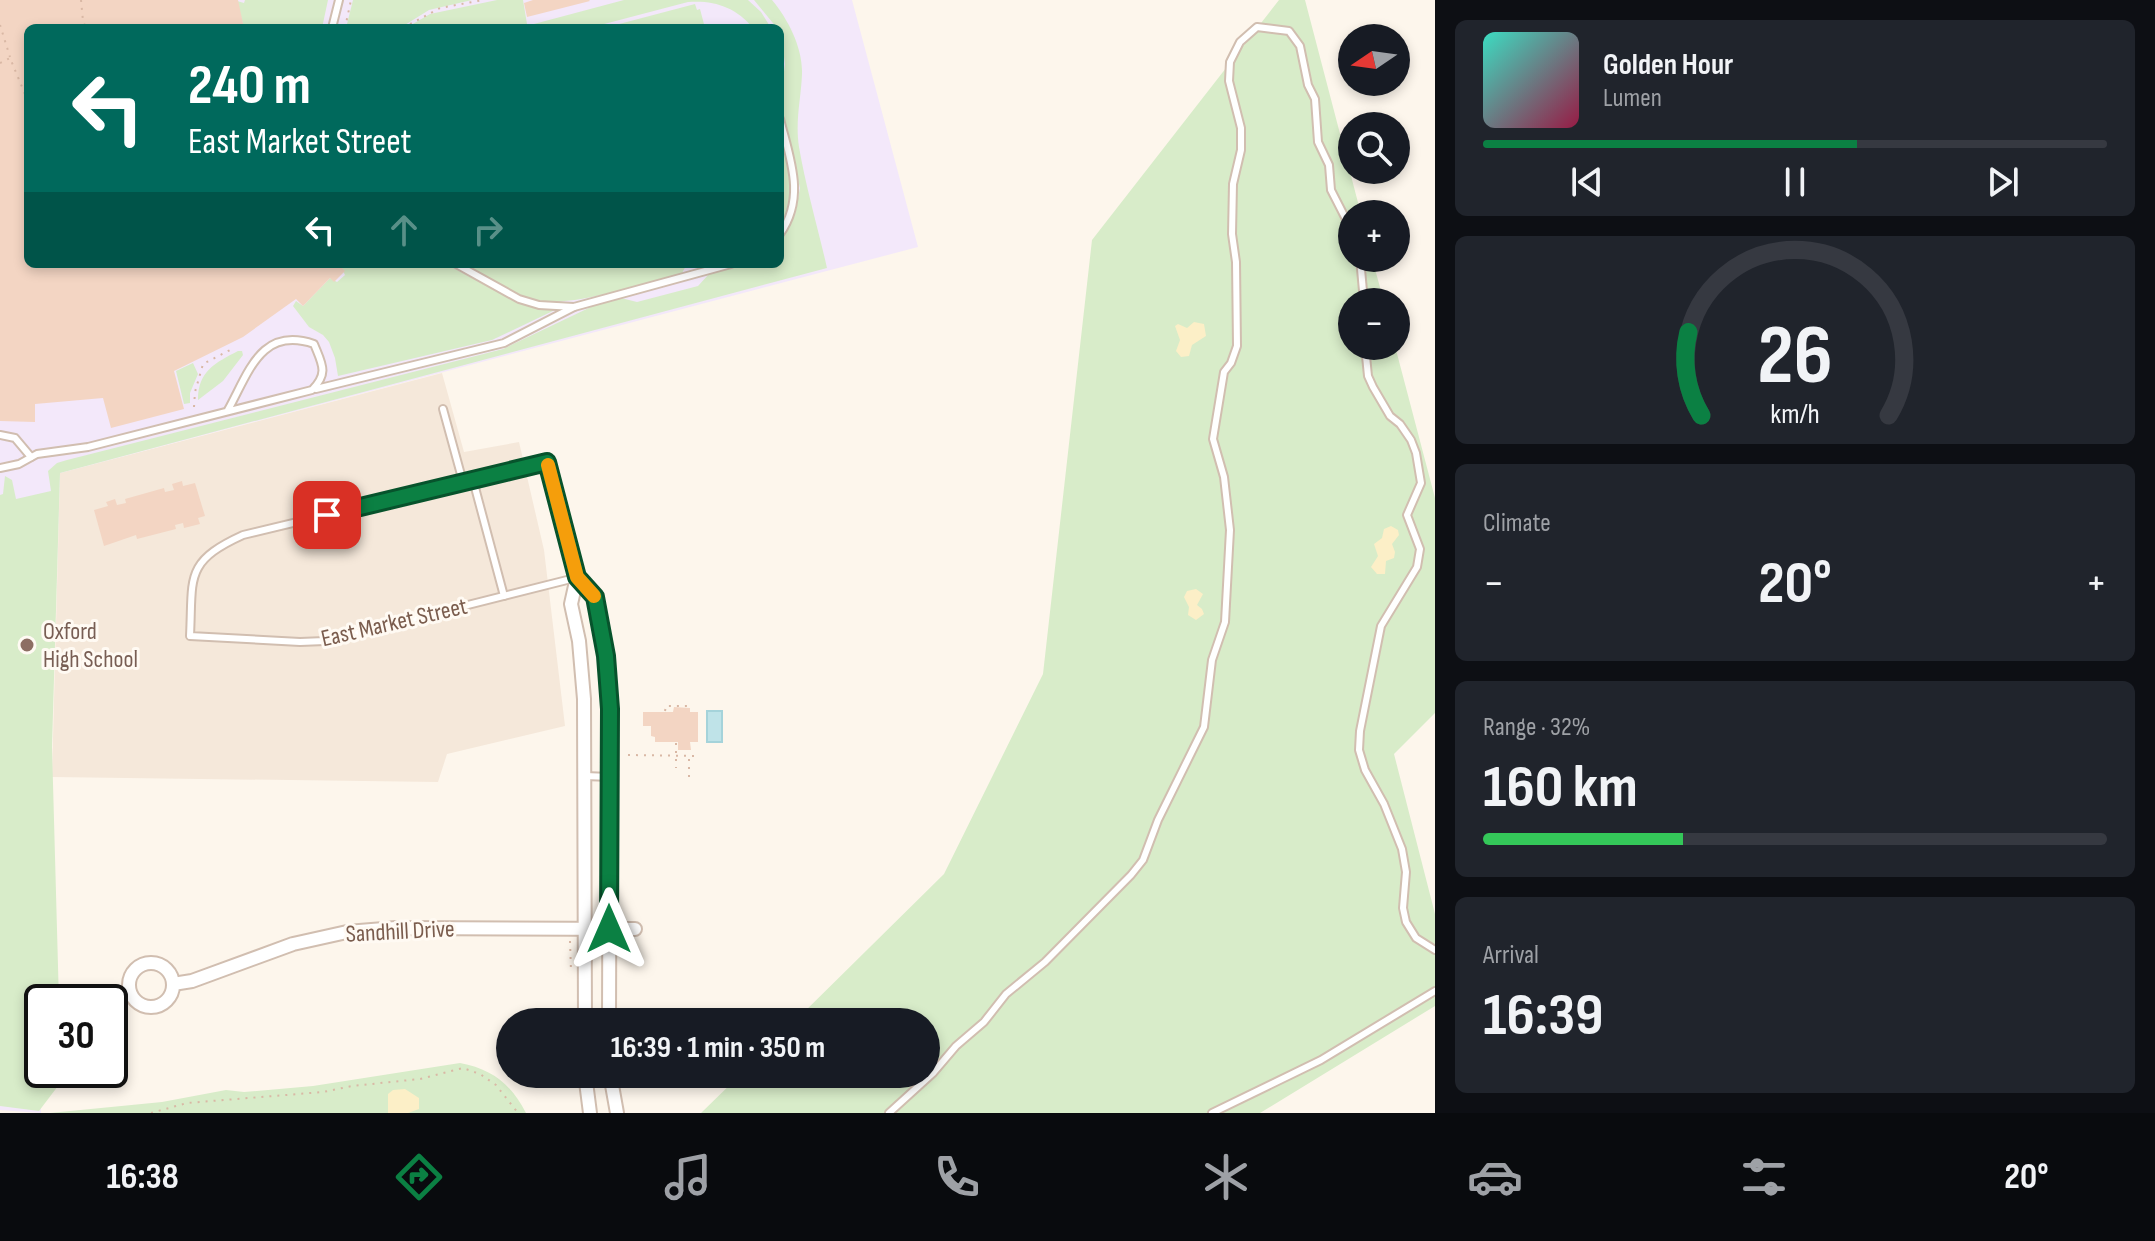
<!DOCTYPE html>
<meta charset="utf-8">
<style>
body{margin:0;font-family:"Sofia Sans Condensed",sans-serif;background:#20242c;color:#f1f3f6;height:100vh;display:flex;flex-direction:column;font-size:30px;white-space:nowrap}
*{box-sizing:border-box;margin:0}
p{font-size:26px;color:#9ea1a6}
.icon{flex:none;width:44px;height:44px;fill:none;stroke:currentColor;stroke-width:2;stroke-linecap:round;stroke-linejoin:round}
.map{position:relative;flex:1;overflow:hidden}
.side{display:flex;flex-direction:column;gap:20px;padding:20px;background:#0d0f14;width:720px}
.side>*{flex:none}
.hud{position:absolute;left:24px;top:24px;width:760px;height:244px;border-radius:12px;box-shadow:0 4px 12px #0003;background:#00695c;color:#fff;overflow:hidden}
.needle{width:52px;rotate:257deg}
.controls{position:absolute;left:1338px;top:24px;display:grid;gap:16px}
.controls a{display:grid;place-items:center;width:72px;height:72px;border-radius:50%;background:#171b24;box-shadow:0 4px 12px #0003;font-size:40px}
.speed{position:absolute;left:24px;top:984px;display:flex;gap:16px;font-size:40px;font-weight:700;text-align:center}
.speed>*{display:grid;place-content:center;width:104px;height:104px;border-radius:50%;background:#171b24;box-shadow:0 4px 12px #0003;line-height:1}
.speed .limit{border:4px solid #111;border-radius:12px;background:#fff;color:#111}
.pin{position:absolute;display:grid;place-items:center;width:68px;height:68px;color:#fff;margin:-34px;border-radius:16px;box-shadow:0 4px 12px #0006}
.me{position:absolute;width:88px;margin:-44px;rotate:0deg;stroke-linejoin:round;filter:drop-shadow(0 0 6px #0008)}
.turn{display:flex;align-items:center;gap:28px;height:168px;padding:0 32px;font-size:36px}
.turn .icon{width:104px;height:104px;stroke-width:2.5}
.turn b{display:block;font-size:56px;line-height:68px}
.lanes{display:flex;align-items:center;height:76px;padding:0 32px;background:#0003;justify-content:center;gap:40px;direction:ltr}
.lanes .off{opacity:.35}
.big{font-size:60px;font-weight:700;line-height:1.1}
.side .tile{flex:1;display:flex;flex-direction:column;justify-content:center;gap:12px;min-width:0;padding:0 28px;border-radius:12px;background:#20242c}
.side .dial{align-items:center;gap:0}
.dial svg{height:208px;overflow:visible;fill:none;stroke:#363941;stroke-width:7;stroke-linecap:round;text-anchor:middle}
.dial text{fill:#f1f3f6;stroke:none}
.song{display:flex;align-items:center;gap:24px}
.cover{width:96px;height:96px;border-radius:12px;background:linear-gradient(135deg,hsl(170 70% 55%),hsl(340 70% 35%))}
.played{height:8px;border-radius:4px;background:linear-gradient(90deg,#0b8043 60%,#363941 60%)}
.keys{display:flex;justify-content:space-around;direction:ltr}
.heat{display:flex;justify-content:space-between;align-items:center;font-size:44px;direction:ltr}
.charge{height:12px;border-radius:6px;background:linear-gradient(90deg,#34c759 32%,#363941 0)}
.trip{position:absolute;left:496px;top:1008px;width:444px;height:80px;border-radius:40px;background:#171b24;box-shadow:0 4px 12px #0003;font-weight:700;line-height:80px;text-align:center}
.dock{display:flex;height:128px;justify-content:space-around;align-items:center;background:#090b0e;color:#9ea1a6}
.dock .icon{width:56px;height:56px}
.dock .active{color:#0b8043}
.dock b{font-size:36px;color:#f1f3f6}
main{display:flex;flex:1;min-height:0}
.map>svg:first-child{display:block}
.residential{fill:#f5e8da}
.education{fill:#f3e8fa;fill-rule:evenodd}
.green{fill:#d8ecc9}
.sand{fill:#fcefc7}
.water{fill:#bfe3e8;stroke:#a5d3da;stroke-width:2}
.building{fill:#f3d5c3}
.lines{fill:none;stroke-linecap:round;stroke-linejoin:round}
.service-casing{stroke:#d1beb0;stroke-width:10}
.minor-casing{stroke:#d1beb0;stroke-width:16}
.path{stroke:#d9b8a5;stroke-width:2;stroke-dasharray:2 6;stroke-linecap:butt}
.service{stroke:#fff;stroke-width:6}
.minor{stroke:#fff;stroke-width:12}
.route-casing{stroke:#07532c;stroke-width:20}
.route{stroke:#0b8043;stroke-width:14}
.slow{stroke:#f59e0b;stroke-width:14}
.education-dot{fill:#8d6e63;stroke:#fffaf3;stroke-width:3}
.labels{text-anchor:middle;stroke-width:6;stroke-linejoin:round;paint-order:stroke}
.street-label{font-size:24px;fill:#7a5c4d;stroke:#fffaf3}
.education-label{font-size:24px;fill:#785e54;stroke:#fffaf3;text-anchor:start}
</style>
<main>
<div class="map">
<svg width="1435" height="1113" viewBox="0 0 1435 1113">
<rect width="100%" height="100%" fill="#fdf6ec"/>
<path class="residential" d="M442,373L464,452L519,442L544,550L565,726L447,754L438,782L52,777L60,473Z"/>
<path class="education" d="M0,0H852L918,247L60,473L42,1002L41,1113L0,1110ZM28,28H780V264H28Z"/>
<g class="green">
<path d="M245,0H328L322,28H244L237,1L244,3Z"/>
<path d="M353,0H472L429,10L400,28H346Z"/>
<path d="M497,0H523L527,24L510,28H406L430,14Z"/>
<path d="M624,0H748L761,12L771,28H753C736,7 714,0 688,2L589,28H519Z"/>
<path d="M754,0H772C788,19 803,48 802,74C801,99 795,121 799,147C806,188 818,228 827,268L60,473L52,747L59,1002H42V1070H58V1086L39,1111L0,1106V495L3,494L5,476L12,480L16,499L51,491L48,471L57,463L67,460L503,349L595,305L621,298L637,302L698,286L709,274L746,264H780V241L795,215L800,188L780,101L785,64L780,28H777Z"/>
<path d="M1279,0H1305L1361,214H1352V258H1372L1384,302H1352V346H1395L1435,498V713L1394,754L1435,914V1006L1260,1113H701L741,1074H926V1022H794L944,874L1043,674L1092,240Z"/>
<path d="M695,4L697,10L700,9L705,28H604Z"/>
<path d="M780,135C788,168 797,195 780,226Z"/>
<path d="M343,264H446L518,303L555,310L492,340L338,376L335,358L329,342L323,335L309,327L293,306L296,301L303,306L330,278L337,282L345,275L341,267Z"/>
<path d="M463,264H687L682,273L672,276C635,285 572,308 536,300C510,294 486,277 463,264Z"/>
<path d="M238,351H242L243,355L223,381L198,400C198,371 215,363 238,351Z"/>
<path d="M193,363L198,374L190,393V403L184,404L176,371Z"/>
<path d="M460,1063C492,1069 511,1084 526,1113H50L162,1102L226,1090L244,1092L313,1086Z"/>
</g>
<g class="sand">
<path d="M1194,322L1204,324L1206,336L1192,345L1189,356L1181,357L1176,351L1180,340L1175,326L1178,324L1187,328Z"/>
<path d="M1391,526L1398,530L1399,535L1392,544L1395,552L1394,558L1386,561L1385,574H1377L1371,567L1378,556L1374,544L1382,538L1384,529Z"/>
<path d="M1196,589L1203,594L1197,605L1202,609L1204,614L1196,620L1188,615L1189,607L1184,597L1187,591Z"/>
<path d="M405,1089L419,1098V1109L408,1113H388V1094L393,1090Z"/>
</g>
<rect class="water" x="707" y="711" width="15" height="31"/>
<g class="building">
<path d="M0,0H238L244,28H28V264H343L341,267L345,271L334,282L330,278L303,306L296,299L243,337L174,371L184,409L111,428L103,398L35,404V422L0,421Z"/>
<path d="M533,0H589L590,1L527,17L524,3Z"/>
<path d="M182,481L183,486L195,483L205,516L198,518L200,524L184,528L183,523L175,525L176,529L137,539L136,535L104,546L94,510L108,506L106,502L115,499L117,505L126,503L125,499L164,488L165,492L174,490L172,484Z"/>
<path d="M674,707L690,708V712H698V742H690L691,750H678V742H655V737L651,736V726H643V712H673Z"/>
</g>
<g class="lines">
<g class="service-casing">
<g id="service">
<path d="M332,28L339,0"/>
<path d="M780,119C790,159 806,197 780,234"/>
<path d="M1360,258L1364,302"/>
<path d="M456,264L519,299L539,305L574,307L731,264"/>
<path d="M1365,346L1368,376L1373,387L1390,416L1400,424L1411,440L1416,453L1421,483L1407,515L1420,549L1417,567L1381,626L1360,731L1359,750L1365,770L1384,804L1402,849L1406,872L1403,908L1406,922L1416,938L1435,950"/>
<path d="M316,389L504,343L574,307"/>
<path d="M443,409L463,482"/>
<path d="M0,435L15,438L31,457"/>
<path d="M547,462L243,535C184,562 193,577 190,636L300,642L325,641L575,578"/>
<path d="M0,468L19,464L37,454L88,447L312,390C329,373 322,364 314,344C261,326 249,372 228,410"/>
<path d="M473,480L504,596"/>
<path d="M585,776L610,777"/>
<path d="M889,1113L933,1073L956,1046L984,1022L1006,994L1045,962L1131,875L1143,860L1158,820L1204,727L1212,660L1225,622L1230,530L1224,477L1213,439L1224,372L1231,363L1237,346L1236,262L1232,234L1233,184L1241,150V128L1229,81L1230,62L1240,42L1257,27L1289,31L1300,46L1308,85L1315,99L1318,142L1329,165L1331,190L1352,231"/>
<path d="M1212,1113L1321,1060L1435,991"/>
</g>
</g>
<g class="minor-casing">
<g id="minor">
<path d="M547,462L577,577L595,597L606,656L610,709L609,1022"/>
<path d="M577,577L571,604L579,641L584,699L585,1022"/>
<circle cx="151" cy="985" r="22"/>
<path d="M173,984L192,981L293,944L347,932L396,928L635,929"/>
<path d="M585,1074L590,1113"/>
<path d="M610,1074L617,1113"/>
</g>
</g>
<g class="path">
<path d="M81,0L83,21L86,28"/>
<path d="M0,25L10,57"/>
<path d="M345,28L351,0"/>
<path d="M403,28L440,8L483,0"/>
<path d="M0,63L10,58L27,99"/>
<path d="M194,407L195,392L203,364L234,348"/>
<path d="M665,711L666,706H691"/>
<path d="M676,743V768"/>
<path d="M628,755L698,756"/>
<path d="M689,777V758"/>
<path d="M570,941L571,971"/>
<path d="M151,1113L187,1103L323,1092L352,1086L420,1079L463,1068L480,1074L496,1085L518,1113"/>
</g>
<use href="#service" class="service"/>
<use href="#minor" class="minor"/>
</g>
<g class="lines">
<g class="route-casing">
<path id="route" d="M327,515L547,462L577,577L595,597L606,656L610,709L609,929"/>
</g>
<use href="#route" class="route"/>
<path class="slow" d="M548,465L577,577L594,596"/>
</g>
<circle class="education-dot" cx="27" cy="645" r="8"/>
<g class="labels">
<g class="street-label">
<text transform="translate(394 622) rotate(-13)" y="8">East Market Street</text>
<text transform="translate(400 931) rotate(-3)" y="8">Sandhill Drive</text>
</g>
<g class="education-label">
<text x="43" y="639">Oxford<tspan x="43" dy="28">High School</tspan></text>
</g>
</g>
</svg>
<div class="controls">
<a><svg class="needle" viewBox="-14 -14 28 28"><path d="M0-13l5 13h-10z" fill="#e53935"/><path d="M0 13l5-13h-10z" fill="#9ea1a6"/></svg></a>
<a><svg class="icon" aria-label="search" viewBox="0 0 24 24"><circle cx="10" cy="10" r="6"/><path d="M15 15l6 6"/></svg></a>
<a>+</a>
<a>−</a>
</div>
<div class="speed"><div class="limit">30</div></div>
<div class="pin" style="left:327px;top:515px;background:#d93025"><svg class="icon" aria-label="arrive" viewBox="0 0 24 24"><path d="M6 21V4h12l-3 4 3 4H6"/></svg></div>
<svg class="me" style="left:609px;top:929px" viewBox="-20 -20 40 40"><path d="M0-17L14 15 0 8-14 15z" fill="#0b8043" stroke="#fff" stroke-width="4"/></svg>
<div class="trip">16:39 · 1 min · 350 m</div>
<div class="hud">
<div class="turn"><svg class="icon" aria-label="left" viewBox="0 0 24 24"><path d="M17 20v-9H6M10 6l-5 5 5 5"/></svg><div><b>240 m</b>East Market Street</div></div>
<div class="lanes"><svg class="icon" aria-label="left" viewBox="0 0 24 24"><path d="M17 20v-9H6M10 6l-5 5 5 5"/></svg><svg class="icon off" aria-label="ahead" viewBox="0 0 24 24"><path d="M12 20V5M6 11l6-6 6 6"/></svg><svg class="icon off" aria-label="right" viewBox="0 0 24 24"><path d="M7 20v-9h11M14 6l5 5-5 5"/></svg></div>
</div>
</div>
<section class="side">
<div class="tile">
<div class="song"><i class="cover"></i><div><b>Golden Hour</b><p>Lumen</p></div></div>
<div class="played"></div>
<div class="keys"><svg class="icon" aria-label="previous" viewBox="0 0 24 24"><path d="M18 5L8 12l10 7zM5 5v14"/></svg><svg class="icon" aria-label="pause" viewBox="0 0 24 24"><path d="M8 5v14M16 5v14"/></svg><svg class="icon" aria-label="next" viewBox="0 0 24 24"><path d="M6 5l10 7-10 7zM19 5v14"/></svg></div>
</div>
<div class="tile dial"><svg viewBox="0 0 100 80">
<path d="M14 69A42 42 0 1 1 86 69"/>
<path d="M14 69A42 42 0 0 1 9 37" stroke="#0b8043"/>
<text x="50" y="56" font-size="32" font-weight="700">26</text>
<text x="50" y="72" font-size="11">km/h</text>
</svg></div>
<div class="tile"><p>Climate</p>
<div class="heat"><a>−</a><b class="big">20°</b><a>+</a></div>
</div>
<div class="tile"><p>Range · 32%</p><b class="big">160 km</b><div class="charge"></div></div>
<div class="tile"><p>Arrival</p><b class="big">16:39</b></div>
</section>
</main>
<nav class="dock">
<b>16:38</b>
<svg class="icon active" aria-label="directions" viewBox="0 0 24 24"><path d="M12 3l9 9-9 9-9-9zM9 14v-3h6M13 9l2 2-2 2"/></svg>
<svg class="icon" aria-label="music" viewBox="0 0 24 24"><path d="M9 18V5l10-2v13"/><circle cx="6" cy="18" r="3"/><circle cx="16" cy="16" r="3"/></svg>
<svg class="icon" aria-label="phone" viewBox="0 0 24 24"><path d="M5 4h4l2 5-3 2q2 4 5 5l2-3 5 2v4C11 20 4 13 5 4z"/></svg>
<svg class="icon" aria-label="climate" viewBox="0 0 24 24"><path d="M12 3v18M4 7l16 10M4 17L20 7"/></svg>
<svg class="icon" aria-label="car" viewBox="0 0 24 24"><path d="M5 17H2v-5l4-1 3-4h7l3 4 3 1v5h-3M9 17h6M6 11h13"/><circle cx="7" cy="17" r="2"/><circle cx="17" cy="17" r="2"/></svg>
<svg class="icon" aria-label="filters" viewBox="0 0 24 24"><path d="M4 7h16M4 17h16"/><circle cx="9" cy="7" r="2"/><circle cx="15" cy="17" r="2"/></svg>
<b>20°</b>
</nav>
